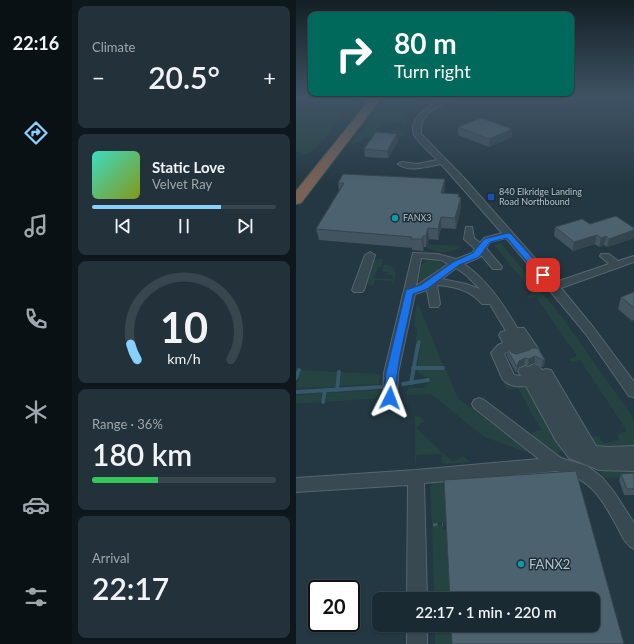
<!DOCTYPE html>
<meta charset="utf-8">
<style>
body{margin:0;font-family:Lato,sans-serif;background:#23323a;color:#f1f3f6;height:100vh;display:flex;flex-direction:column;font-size:15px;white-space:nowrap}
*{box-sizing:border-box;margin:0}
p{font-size:13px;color:#9fa7ac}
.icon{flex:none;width:22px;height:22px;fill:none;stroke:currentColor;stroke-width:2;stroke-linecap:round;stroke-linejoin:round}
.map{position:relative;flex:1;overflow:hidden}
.side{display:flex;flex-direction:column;gap:6px;padding:6px;background:#0e171c;width:224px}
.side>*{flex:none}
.banner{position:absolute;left:12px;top:12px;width:266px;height:84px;border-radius:8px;box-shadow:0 1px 3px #0004,0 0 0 1px #38464d;background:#00695c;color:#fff;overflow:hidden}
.speed{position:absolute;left:12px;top:580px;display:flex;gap:8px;font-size:20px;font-weight:700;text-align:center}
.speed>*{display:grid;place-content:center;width:52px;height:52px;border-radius:50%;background:#1a2a32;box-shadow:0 1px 3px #0004,0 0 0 1px #38464d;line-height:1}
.speed .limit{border:2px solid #111;border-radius:6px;background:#fff;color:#111}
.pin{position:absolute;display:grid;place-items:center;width:34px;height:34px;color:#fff;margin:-17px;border-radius:8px;box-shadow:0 2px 6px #0006}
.me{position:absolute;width:44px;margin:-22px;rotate:3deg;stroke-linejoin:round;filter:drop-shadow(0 0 3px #0008)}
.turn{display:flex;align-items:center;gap:14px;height:84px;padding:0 20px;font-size:18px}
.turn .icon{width:52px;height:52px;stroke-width:2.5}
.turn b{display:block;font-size:28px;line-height:34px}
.big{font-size:30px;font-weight:600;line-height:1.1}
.side .card{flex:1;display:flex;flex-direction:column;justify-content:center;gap:6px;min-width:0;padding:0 14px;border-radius:8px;background:#23323a}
.side .dial{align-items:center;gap:0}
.dial svg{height:104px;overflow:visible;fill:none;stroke:#38464d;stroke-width:7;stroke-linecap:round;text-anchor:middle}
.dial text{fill:#f1f3f6;stroke:none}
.song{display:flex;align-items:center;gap:12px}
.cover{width:48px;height:48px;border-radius:6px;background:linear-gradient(135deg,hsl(170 70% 55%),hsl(70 70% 35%))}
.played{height:4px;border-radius:2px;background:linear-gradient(90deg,#87d0ff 70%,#38464d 70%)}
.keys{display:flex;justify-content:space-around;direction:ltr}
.heat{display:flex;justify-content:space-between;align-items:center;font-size:22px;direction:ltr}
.charge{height:6px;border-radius:3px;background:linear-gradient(90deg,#34c759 36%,#38464d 0)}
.trip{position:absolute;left:76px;top:592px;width:228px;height:40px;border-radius:8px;background:#1a2a32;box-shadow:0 1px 3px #0004,0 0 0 1px #38464d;font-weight:600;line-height:40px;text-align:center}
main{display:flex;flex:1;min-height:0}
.menu{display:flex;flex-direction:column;width:72px;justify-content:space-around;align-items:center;background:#0a1114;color:#9fa7ac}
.menu .icon{width:28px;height:28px}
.menu .on{color:#87d0ff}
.menu b{font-size:18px;color:#f1f3f6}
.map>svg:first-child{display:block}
.green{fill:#254340}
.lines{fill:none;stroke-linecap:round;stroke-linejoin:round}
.stream-far1{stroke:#36586b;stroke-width:3.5}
.stream{stroke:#36586b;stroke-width:4}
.minor-casing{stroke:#56666f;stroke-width:2}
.highway-casing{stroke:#43535c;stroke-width:2}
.path{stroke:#445f5c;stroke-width:3;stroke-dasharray:4.5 4.5;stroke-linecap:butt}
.minor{fill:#384952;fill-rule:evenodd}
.highway{fill:#796254;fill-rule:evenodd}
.wall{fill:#41545f}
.shaded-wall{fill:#35454d}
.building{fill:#4c626e;stroke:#35454d}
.route{fill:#1a73e8;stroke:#114b97}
.transit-dot{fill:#1a4fb4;stroke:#1d2e37;stroke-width:1.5}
.culture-dot{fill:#0f9aa8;stroke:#1d2e37;stroke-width:1.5}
.labels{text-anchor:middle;stroke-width:3;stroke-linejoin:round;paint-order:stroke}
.far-poi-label{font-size:9px;fill:#b5c3cc;stroke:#1d2e37;text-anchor:start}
.near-poi-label{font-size:13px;fill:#b5c3cc;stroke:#1d2e37;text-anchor:start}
</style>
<main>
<nav class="menu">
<b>22:16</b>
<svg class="icon on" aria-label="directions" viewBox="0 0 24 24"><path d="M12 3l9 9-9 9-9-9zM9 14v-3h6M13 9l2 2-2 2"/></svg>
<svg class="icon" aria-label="music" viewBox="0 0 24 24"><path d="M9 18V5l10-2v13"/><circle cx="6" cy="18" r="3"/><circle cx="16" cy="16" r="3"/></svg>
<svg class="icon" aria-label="phone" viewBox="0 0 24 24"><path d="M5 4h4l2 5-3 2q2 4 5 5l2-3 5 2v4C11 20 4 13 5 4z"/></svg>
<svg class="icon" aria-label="climate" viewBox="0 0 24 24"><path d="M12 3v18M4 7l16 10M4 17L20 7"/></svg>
<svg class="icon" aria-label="car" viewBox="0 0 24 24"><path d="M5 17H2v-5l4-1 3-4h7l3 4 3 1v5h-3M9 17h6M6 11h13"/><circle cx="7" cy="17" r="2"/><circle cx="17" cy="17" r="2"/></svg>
<svg class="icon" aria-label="filters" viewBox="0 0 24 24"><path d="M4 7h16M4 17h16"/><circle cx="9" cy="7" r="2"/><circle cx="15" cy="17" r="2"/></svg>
</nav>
<section class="side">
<div class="card"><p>Climate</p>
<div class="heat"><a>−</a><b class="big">20.5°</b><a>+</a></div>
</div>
<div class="card">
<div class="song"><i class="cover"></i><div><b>Static Love</b><p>Velvet Ray</p></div></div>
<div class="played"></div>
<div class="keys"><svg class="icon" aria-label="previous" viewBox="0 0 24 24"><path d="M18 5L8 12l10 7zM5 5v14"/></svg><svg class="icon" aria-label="pause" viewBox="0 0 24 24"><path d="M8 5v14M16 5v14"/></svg><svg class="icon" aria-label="next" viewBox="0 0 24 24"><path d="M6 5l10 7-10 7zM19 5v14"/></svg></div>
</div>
<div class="card dial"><svg viewBox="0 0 100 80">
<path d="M14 69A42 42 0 1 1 86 69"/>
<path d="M14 69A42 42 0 0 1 9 57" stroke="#87d0ff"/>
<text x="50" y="56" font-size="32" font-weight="700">10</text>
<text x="50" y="72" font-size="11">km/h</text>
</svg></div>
<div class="card"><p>Range · 36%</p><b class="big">180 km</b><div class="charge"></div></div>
<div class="card"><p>Arrival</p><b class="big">22:17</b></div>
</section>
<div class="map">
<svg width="338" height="644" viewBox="0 0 338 644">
<rect width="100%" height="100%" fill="#233842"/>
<g class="green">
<path d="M0,97H57C49,109 23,153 9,154C7,154 3,152 0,152Z"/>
<path d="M89,97L104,98L103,100L113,103L119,107L107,112L110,121L109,125L94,121L84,126L80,132L83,134L99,130H108L109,135C98,144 81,138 69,137L64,142L56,144L55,142L69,127Z"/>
<path d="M205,243L266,317L338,419V448L303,449L291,438L302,436L308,443L323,440L322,434L331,431L284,360L277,362L274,361V359L281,356L240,297L231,298V296L237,293L198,245Z"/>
<path d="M131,244L165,246C156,256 137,252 130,247Z"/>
<path d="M86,258L87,259L85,267H82L78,278L96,279L97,275H91L92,272L86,271L88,264L97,267L100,272L97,287L96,281L79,280L78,285L75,286L71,284L78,260Z"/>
<path d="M132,260H141L148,264L126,282H124L122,280L126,264Z"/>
<path d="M120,305L123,306L147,365L132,368L121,367L125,343L121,342L118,360L121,327H118Z"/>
<path d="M121,369L150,370L162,398L230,450L231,452L188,437L135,394L110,395L112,388H128L129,384L132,382V378L122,373Z"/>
<path d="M5,370L41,372L39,387L0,388Z"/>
<path d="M46,372L83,374L86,377L83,379V384L43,386Z"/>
<path d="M205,378H208L232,387L266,448L265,452L261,453L258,452L235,435L236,432L245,430L222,388L211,390Z"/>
<path d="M85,390L84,398L30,402L31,393Z"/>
<path d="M26,393L25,402L0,404V395Z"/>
<path d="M119,416L125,417L128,421L120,428L157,462L167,456L174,462L150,464L146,463V454L121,455L119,466Z"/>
<path d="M338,469V477L310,478L305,473L307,470Z"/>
<path d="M284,478L285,482L148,491L150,522L136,523L134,487L137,481Z"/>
<path d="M147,525V529H150L154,599H138L136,527Z"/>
<path d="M139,625H155L156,644H139Z"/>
</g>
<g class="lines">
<path class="stream-far1" d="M122,346L123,342"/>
<g class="stream">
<path d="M117,368H147"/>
<path d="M0,378L3,370"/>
<path d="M115,383L122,345"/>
<path d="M107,384L132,380"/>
<path d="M41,390L43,372"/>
<path d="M0,392L85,387"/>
<path d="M27,402L29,390"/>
</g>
<g class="minor-casing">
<g id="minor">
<path d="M150,97H157C143,109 123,110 125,134L168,178L260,282L313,264L304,256L305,254H313L322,261L338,256V262L265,288L297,327L338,382V397L333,396L289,333L210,238L194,242L190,248L206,267L205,269H197L185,255L184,257L168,264C191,280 207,303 221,328H228L243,350L241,353H234L233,355L225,356L220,359L215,357L212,351L208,354L218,375L225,376L222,371L224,368L229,366L232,367L238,364L243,366L246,370L250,369L255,370L300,446L313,447L338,446V471L303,470L273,458L260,441L230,386C222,387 211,386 206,378L195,353L202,345L207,343L203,335L205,332L210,331L194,304H186C175,290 157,286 141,285L144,304L142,307H134L131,290L119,294L102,373L101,398L99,402L94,403L89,402L87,398L88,373L117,253L142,254L160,259L176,253L179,249L168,239L170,227H176L178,238L184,243L188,238L206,233L145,164C133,166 113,173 102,164L106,162L121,164L141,160C136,154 120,141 118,134C111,117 139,103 150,97ZM125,258L145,260L152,264L120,286ZM160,268L170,275L184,289L170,284L146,279Z"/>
<path d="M74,252L79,255L68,290L66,292H58L56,290L69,255Z"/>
<path d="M183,398L188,400L265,458L291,466L306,477L318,492L338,523V549C330,545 327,538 323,530C308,502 295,477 261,471L128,483L131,599H111L112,485L0,492V478L120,470L243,459L178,408L176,404L178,400Z"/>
<rect x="111" y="625" width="20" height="19"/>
</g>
</g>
<g class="highway-casing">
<path id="highway" d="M76,97H86L5,203L0,204V191Z"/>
</g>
<path class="path" d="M137,525L147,524"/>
<use href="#minor" class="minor"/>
<use href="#highway" class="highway"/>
</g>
<g class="wall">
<path d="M106,97H124L121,101L106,100Z"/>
<path d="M162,127L216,129V137L193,147L162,135Z"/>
<path d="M102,141L92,158L69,157L68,149Z"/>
<path d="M149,179V189L148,193L163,197L165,207L160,229L145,228L142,240L133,239L130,247H128L127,251L116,250V248L23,240L20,229L43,191L42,183Z"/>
<path d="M294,224L338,238L311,247L308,245L303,247L299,244L277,251L258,236L259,227Z"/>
<path d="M338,292V320L336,321L322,309L325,297Z"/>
<path d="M211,349L215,352L220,354L234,350L249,360L248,366L246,367L239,363L232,365H228L223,367L220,373L211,356Z"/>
<path d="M338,473V495H328L323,480L325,474Z"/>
</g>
<g class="shaded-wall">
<path d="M121,97H124L121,101Z"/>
<path d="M216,129V137L193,147V139Z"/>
<path d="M101,134L102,141L92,158L91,151Z"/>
<path d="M149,179V189L145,204V193Z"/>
<path d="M163,194V205L165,197V207L160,229L159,218Z"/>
<path d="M145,217V228L142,240V229Z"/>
<path d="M132,228L133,239L130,247V236Z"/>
<path d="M338,230V238L311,247L313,239Z"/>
<path d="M301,235L299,244L277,251L278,242Z"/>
<path d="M127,236L128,247L127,251L126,239Z"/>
<path d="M310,236L308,245L303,247L305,238Z"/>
<path d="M239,356V363L232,365L233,359Z"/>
<path d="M229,358L228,365L223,367L220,373L221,367L223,361Z"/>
<path d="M247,360H249L248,366L246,367Z"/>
</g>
<g class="building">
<path d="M185,118L216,129L193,139L162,127Z"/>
<path d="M80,132L101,134L91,151L68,149Z"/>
<path d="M47,174L149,179L145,193L163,194L162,197H165L159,218L145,217L142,229L132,228L130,236H127L126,239H115L116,237L20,229L48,183H42Z"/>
<path d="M320,216L338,228V230L313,239L310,236L305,238L301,235L278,242L259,227L286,219L294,224Z"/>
<path d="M338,292V308L325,297Z"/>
<path d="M236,348H242L249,360H247L239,356L233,359L229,358L223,361L221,367L211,349H213L215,352L220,354L234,350Z"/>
<path d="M280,471L328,644H156L155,625H297V599H154L148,480Z"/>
<path d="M338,473V489H331L325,474Z"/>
</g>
<linearGradient id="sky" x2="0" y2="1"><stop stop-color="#131f24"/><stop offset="0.52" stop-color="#3f5365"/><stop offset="1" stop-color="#3f5365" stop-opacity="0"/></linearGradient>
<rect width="338" height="187" fill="url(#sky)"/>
<path class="route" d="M212,233L215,234L250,273V277H244L211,238L194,242L183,257L163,265L131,289L117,294C111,328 100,363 99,398L97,400L94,402L90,400L88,398L90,373L110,290L125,285L157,262L177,253L188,239Z"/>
<rect class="transit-dot" x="191" y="193" width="8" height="8" rx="2"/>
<g class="culture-dot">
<circle cx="99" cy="218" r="4"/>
<circle cx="225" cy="564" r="4"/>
</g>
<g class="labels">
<g class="far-poi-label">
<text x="203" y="195">840 Elkridge Landing<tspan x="203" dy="10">Road Northbound</tspan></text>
<text x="107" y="221">FANX3</text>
</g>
<g class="near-poi-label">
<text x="233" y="569">FANX2</text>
</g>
</g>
</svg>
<div class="speed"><div class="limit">20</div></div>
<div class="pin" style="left:247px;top:275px;background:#d93025"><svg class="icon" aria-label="arrive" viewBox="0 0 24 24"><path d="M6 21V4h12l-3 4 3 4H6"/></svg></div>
<svg class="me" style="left:94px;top:398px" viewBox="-20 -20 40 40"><path d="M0-17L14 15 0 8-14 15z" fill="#1a73e8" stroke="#fff" stroke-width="4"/></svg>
<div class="trip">22:17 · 1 min · 220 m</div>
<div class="banner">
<div class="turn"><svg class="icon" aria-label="right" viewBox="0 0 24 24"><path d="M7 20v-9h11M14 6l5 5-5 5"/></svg><div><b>80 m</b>Turn right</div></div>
</div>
</div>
</main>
